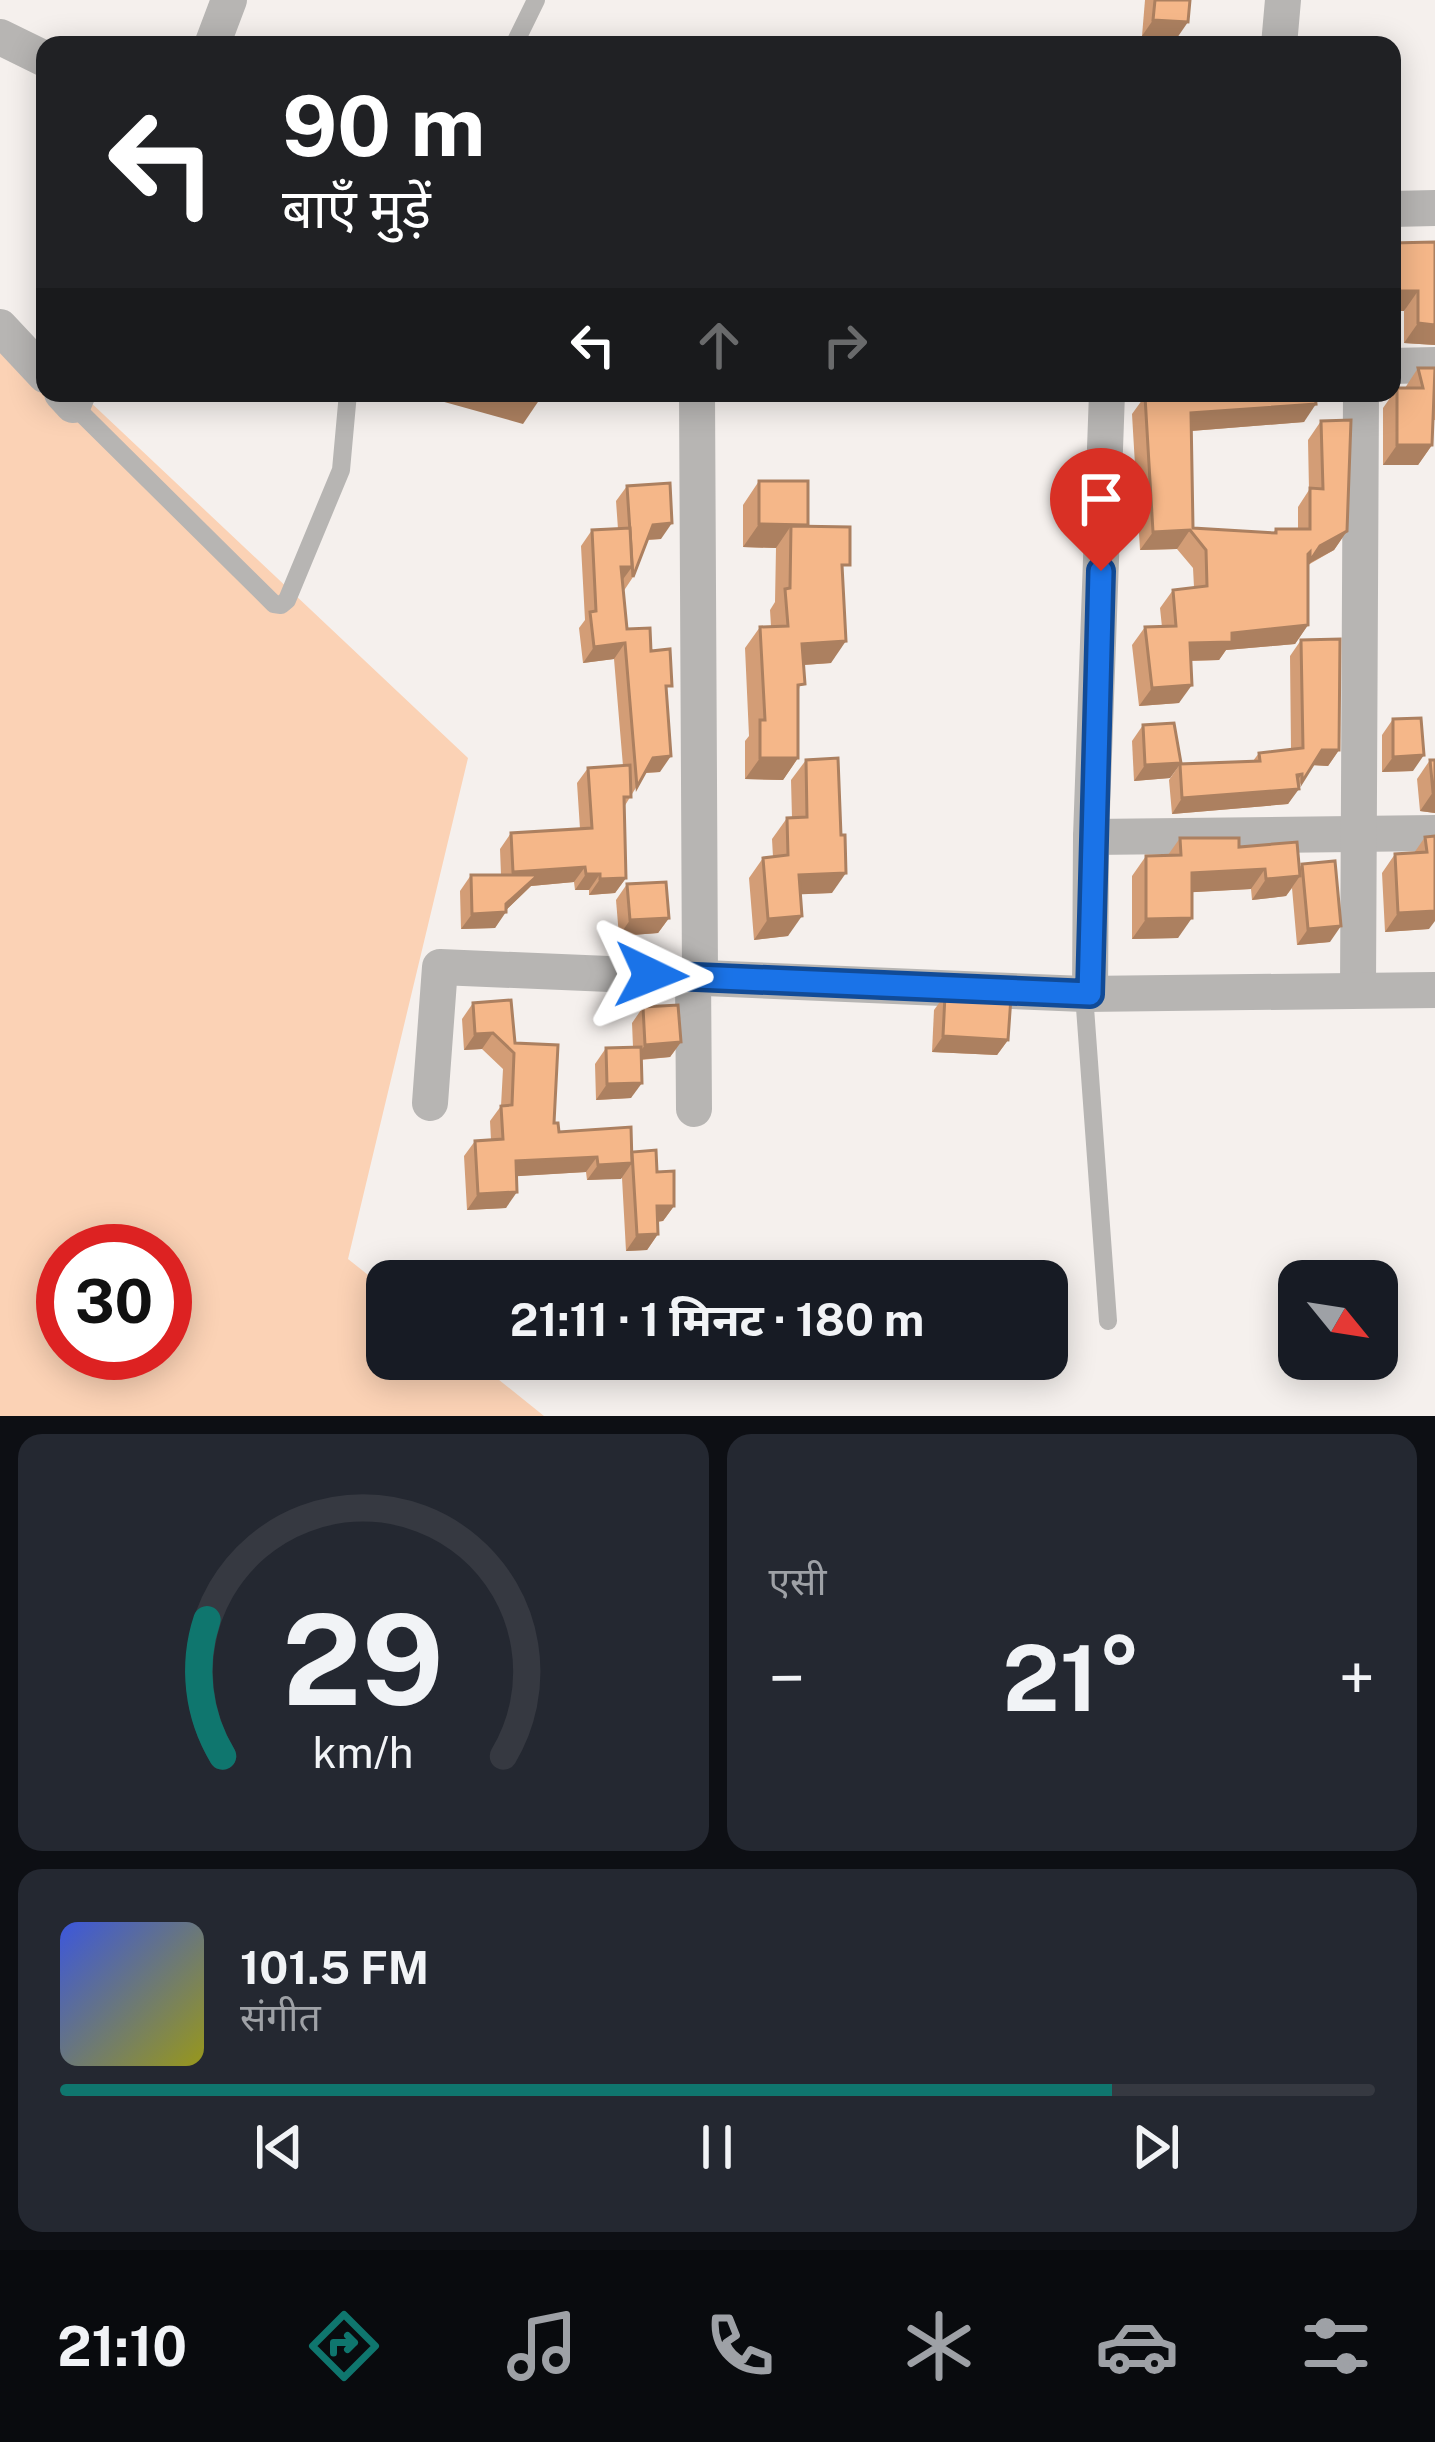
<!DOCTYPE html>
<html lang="hi">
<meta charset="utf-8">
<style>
body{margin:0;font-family:"Public Sans","Noto Sans Devanagari",sans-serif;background:#242831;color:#f1f3f6;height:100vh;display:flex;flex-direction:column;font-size:45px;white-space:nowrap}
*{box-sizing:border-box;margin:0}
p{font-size:39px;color:#9ea1a6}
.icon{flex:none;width:66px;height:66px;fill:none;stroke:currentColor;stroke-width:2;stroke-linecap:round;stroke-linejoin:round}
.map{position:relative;height:1416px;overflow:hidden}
.drawer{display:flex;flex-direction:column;gap:18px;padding:18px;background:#0d0f14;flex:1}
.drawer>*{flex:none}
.top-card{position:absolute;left:36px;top:36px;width:1365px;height:366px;border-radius:24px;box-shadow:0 6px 30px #0003;background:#202124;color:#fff;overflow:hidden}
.needle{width:78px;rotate:120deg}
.controls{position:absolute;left:1278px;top:1260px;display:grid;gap:24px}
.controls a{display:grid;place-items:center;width:120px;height:120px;border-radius:24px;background:#171b24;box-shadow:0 6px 30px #0003;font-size:60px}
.speed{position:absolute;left:36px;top:1224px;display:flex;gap:24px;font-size:60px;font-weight:700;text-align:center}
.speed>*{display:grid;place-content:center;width:156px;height:156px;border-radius:50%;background:#171b24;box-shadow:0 6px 30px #0003;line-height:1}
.speed .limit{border:18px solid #d22;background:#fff;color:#111}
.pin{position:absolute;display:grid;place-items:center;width:102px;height:102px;color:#fff;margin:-123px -51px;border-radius:50% 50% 50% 0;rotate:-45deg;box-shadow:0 0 12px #0007}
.pin .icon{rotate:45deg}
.me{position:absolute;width:132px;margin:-66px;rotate:92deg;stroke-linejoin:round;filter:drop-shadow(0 0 9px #0008)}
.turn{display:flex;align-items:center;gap:42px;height:252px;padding:0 48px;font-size:54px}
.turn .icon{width:156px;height:156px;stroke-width:2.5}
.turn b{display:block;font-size:84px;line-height:102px}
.lanes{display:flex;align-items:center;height:114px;padding:0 48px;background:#0003;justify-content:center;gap:60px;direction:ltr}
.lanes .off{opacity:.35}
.big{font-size:90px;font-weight:700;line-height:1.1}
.drawer .widget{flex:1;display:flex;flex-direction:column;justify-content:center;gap:18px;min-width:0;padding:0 42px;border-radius:24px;background:#242831}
.drawer .dial{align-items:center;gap:0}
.dial svg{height:312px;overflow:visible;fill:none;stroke:#363941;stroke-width:7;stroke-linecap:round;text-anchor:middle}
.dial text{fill:#f1f3f6;stroke:none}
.song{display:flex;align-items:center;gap:36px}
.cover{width:144px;height:144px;border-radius:18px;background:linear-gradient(135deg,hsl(230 70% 55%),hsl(60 70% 35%))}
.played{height:12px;border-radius:6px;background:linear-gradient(90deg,#0f766e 80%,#363941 80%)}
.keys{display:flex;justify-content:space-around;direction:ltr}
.heat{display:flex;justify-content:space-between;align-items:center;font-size:66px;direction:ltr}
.drawer .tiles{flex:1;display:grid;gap:18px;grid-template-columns:1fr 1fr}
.widget:last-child{grid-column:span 2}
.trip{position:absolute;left:366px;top:1260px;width:702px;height:120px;border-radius:24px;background:#171b24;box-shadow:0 6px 30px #0003;font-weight:700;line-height:120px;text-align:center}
.tabs{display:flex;height:192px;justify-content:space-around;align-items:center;background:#090b0e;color:#9ea1a6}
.tabs .icon{width:84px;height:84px}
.tabs .selected{color:#0f766e}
.tabs b{font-size:54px;color:#f1f3f6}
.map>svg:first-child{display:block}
.green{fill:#fbd2b5;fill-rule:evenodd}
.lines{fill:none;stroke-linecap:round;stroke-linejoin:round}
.service{stroke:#b7b5b3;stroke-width:18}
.minor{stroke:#b7b5b3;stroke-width:36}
.wall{fill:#d39d76}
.shaded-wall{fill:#ac8060}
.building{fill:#f5b789;stroke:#ac8060;stroke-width:3}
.route-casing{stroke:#114b97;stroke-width:30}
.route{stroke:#1a73e8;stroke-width:21}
</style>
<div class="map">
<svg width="1435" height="1416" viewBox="0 0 1435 1416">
<rect width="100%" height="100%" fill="#f5f0ed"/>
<path class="green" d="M0,317L468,758L348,1259L387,1290V1359H473L544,1416H0ZM63,1251H165V1353H63Z"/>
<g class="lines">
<g class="service">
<path d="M514,45L536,0"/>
<path d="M73,405L274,604L281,605L287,600L341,470L348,393"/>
<path d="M1084,994L1108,1321"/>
</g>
<g class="minor">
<path d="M0,37L45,59"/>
<path d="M212,45L229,0"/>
<path d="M1279,45L1283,0"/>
<path d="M1392,209L1435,208"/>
<path d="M0,327L45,375"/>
<path d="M1392,366L1435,365"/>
<path d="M62,393L73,405L78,393"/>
<path d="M697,393L700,976"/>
<path d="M1091,837L1435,833"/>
<path d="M693,976L694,1109"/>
<path d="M1358,989L1361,393"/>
<path d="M1090,994L1091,837L1107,393"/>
<path d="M430,1103L440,967L1084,994L1435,990"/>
</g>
</g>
<g class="wall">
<path d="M1145,0H1190L1177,38L1142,36Z"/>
<path d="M1435,242V345L1404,343V311Z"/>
<path d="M1418,368H1435V420H1432V445L1418,465H1383V408L1397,388H1405Z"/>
<path d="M1165,393H1315L1304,422L1191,431L1193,528L1273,533L1276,529H1298V507L1309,490L1308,440L1321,421L1347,531L1334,550L1308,565V625L1295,644L1226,650L1219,660L1191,661L1179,703L1139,706L1132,645L1145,627H1162L1160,608L1173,590L1194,587L1193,568L1177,549L1140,550L1132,414L1145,396L1165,394Z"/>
<path d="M759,481L808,525L807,527L842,576L831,663L804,665L798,694V758L783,780L745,779V741L749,736L745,648L760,627L771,626L770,610L775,602L776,548L743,547V505Z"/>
<path d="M627,486L661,539L647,540L633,577L623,592L627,629L651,651L667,694L660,772L645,773L624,807L626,878L615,893L589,895V890H575L574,882L531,886L506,910L495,928L461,929L460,891L471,875H501L500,849L511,833L580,829L577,783L588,768L623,766L614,659L583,663L579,628L585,620L581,546L592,530L618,529L616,501Z"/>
<path d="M1301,640L1339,750L1328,766L1312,765L1288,804L1172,814L1169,780L1180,764L1253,761L1259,753L1291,749L1290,656Z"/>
<path d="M1393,719L1413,771L1382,772V735Z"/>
<path d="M1143,725L1181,763L1170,778L1134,781L1132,741Z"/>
<path d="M806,760L832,893L801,894L788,936L754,940L749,878L763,858L773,857L772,839L787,818H792L791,780Z"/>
<path d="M1430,760H1435V813L1420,811L1417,779Z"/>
<path d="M1425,837L1429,929L1385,932L1382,873L1395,854L1414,853Z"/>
<path d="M1180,838L1239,847L1299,868L1302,864L1330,942L1297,945L1292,888L1286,896L1252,900L1251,889L1192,892L1178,938L1132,939V876L1146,856L1168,855Z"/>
<path d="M627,884L669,918L658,933L619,936L616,900Z"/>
<path d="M945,995L1008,1040L997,1055L932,1052L934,1010Z"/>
<path d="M473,1003L515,1043L559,1132L632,1152L657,1172L674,1206L663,1221L658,1222V1234L647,1250L626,1251L622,1178L587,1180L586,1172L516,1176L506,1208L467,1210L464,1156L475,1141L491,1140L490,1121L501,1106L503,1069L482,1049L464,1050L462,1019Z"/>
<path d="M643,1007L681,1042L670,1057L641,1060L631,1098L596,1100L595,1064L606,1048L633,1047L632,1023Z"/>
</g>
<g class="shaded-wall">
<path d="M1153,20L1188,22L1177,38L1142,36Z"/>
<path d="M1392,291H1418L1404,311H1392Z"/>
<path d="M1418,323L1435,325V345L1404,343Z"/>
<path d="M412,393H544L523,424Z"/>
<path d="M1316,404L1304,422L1178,432L1191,413Z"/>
<path d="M1397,445H1432L1418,465H1383Z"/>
<path d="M672,523L661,539L642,540L653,525Z"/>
<path d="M759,524L808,525L792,548L791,526L776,548L743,547Z"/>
<path d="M1190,530L1177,549L1140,550L1153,532Z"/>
<path d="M1347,531L1334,550L1310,563L1320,546Z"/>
<path d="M621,567H632L621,582Z"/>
<path d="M1308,625L1295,644L1226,650L1219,660L1177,661L1190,643L1232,633Z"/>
<path d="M846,641L831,663L788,666L802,644Z"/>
<path d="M625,643L614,659L583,663L594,647Z"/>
<path d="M1192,685L1179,703L1139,706L1152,688Z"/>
<path d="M1322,750H1339L1328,766L1311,765Z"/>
<path d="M1424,755L1413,771L1382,772L1393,757Z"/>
<path d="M671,756L660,772L642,773L653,758Z"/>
<path d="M760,758H798L783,780L745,779Z"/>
<path d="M1181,763L1170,778L1134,781L1145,765Z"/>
<path d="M1302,774L1291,789H1299L1288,804L1172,814L1182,798Z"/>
<path d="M1433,792H1435V813L1420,811Z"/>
<path d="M585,867L574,882L531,886L503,913L506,912L495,928L461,929L472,914L502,888L513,872Z"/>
<path d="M1265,869L1251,889L1178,893L1192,873Z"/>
<path d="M846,873L832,893L785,895L799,875Z"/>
<path d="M586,874H600L589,890H575Z"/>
<path d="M1300,876L1286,896L1252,900L1266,879Z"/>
<path d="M626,878L615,893L589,895L600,879Z"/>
<path d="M1435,911V921L1429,929L1385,932L1398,913Z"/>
<path d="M802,916L788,936L754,940L768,919Z"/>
<path d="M669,918L658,933L619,936L630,920Z"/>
<path d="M1192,918L1178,938L1132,939L1146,919Z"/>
<path d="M1341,926L1330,942L1297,945L1308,929Z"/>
<path d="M493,1033L482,1049L464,1050L475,1034Z"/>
<path d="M943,1036L1008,1040L997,1055L932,1052Z"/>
<path d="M681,1042L670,1057L634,1060L645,1045Z"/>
<path d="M642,1083L631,1098L596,1100L607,1084Z"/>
<path d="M597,1157L586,1172L505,1177L516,1161Z"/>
<path d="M632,1163L621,1179L587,1180L598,1165Z"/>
<path d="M517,1192L506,1208L467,1210L478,1194Z"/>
<path d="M657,1206H674L663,1221L646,1222Z"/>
<path d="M658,1234L647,1250L626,1251L637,1235Z"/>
</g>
<g class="building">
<path d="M1155,0H1190L1188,22L1153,20Z"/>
<path d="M1435,242V325L1418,323V291H1392V243Z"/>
<path d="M1418,368H1435L1432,445H1397V388H1423Z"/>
<path d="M1180,393H1315L1316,404L1191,413L1193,528L1276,533V529H1310V488L1323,489L1321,421L1351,420L1347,531L1320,546L1310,561V552L1308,554V625L1232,633V642L1190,643L1192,685L1152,688L1145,627L1176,626L1173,590L1207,586L1206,550L1190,530L1153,532L1145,396Z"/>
<path d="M759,481H808V525L759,524Z"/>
<path d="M670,483L672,523L653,525L633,577L627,486Z"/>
<path d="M791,526L850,527V565H842L846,641L802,644L805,684L798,685V758H760V720H765L760,627L788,626L785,589L790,588Z"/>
<path d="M630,528L632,567H621L627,629L650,628L651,651L670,649L672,686H666L671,756L653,758L637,787L625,643L594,647L590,612L596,611L592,530Z"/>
<path d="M1340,639L1339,750H1322L1302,782V774L1297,775L1299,789L1182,798L1180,764L1260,761L1259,753L1303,748L1301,640Z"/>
<path d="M1421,718L1424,755L1393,757V719Z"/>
<path d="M1174,723L1181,763L1145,765L1143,725Z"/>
<path d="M838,758L841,835H845L846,873L799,875L802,916L768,919L763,858L788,855L787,818L807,817L806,760Z"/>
<path d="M1430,760H1435V792H1433Z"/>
<path d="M630,765L631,797H624L626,878L600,879V874H586L585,867L513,872L511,833L592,828L588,768Z"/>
<path d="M1435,836V911L1398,913L1395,854L1427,852L1425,837Z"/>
<path d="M1180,838H1239V847L1297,842L1300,876L1266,879L1265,869L1192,873V918L1146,919V856L1181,855Z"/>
<path d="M1335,861L1341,926L1308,929L1302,864Z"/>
<path d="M471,875H538L506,904V912L472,914Z"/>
<path d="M666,882L669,918L630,920L627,884Z"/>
<path d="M945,995L1011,997L1008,1040L943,1036Z"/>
<path d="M511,1000L515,1043L558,1045L554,1123H558L559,1132L631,1127L632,1163L598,1165L597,1157L516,1161L517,1192L478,1194L475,1141L503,1139L501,1106L512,1105L514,1053L493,1033L475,1034L473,1003Z"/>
<path d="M678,1005L681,1042L645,1045L643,1007Z"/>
<path d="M641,1047L642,1083L607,1084L606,1048Z"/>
<path d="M656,1150L657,1172L674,1171V1206H657L658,1234L637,1235L632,1152Z"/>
</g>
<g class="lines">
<g class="route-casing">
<path id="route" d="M651,975L1090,994L1101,571"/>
</g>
<use href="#route" class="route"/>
</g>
</svg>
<div class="controls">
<a><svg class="needle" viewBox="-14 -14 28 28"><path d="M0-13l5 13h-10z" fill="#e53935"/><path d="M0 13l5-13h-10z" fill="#9ea1a6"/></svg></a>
</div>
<div class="speed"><div class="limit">30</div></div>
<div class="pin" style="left:1101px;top:571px;background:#d93025"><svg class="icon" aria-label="arrive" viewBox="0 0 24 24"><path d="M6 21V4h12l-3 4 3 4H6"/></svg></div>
<svg class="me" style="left:651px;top:975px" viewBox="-20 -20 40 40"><path d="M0-17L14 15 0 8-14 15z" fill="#1a73e8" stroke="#fff" stroke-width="4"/></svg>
<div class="trip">21:11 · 1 मिनट · 180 m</div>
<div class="top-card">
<div class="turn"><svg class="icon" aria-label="left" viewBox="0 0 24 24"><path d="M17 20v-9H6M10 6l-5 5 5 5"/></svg><div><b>90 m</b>बाएँ मुड़ें</div></div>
<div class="lanes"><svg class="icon" aria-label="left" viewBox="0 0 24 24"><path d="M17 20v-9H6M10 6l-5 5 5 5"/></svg><svg class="icon off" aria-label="ahead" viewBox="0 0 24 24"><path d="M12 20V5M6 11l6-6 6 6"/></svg><svg class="icon off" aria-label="right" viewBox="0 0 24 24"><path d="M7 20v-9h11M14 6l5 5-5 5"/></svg></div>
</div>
</div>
<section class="drawer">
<div class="tiles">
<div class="widget dial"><svg viewBox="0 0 100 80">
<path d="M14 69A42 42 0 1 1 86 69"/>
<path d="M14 69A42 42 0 0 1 10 34" stroke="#0f766e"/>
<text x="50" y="56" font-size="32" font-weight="700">29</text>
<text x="50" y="72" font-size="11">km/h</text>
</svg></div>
<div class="widget"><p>एसी</p>
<div class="heat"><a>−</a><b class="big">21°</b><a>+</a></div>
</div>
<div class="widget">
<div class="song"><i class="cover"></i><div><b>101.5 FM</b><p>संगीत</p></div></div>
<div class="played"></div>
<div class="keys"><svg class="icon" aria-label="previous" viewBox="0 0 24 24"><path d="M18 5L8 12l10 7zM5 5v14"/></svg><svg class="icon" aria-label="pause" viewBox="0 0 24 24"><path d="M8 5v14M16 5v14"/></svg><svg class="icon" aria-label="next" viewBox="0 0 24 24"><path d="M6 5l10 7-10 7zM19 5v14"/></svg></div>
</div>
</div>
</section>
<nav class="tabs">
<b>21:10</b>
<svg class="icon selected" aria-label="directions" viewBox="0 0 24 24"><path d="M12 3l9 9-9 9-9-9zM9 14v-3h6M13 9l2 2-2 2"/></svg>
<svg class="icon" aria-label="music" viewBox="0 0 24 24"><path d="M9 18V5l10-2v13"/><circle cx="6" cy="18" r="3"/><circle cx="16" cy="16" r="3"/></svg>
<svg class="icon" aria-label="phone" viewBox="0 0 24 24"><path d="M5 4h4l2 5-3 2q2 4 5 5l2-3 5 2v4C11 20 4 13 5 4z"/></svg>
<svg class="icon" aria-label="climate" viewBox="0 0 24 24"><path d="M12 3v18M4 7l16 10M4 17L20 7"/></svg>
<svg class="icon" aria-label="car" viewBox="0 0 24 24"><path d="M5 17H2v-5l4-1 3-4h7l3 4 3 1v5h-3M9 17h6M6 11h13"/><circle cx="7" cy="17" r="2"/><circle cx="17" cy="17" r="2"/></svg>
<svg class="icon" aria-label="filters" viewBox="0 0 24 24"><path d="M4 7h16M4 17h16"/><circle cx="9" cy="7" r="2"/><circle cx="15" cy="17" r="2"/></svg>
</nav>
